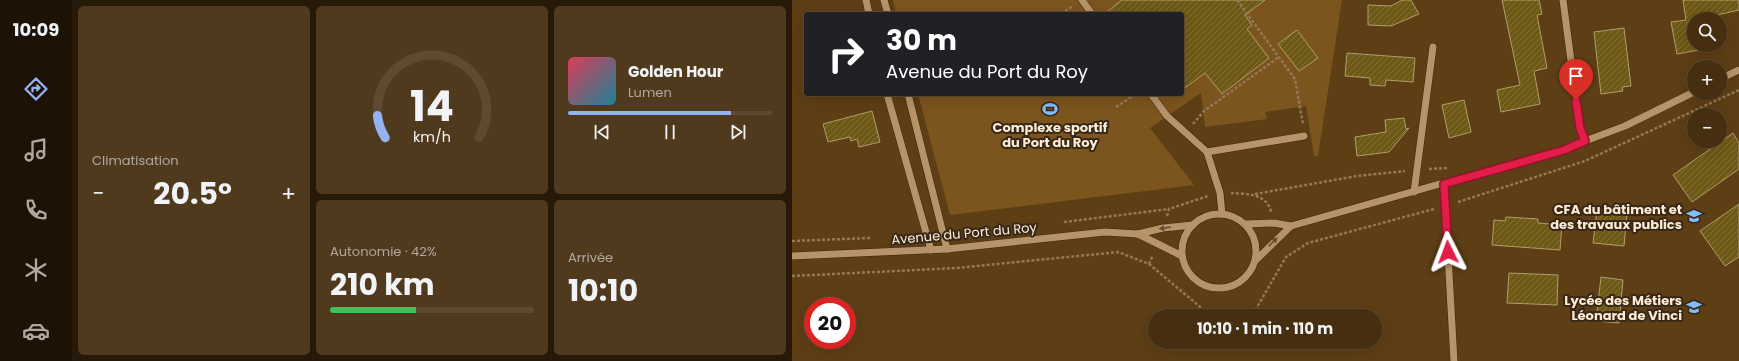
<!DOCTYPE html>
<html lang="fr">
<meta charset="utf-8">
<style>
body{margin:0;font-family:Poppins,sans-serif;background:#503a1e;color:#f1f3f6;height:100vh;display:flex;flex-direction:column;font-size:15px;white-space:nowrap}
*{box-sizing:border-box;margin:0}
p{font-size:13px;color:#b0a89f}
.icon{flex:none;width:22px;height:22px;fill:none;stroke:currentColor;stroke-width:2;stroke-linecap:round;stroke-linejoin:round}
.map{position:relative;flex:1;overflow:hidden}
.details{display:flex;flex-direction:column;gap:6px;padding:6px;background:#261909;width:720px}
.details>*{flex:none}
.banner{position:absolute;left:12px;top:12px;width:380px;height:84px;border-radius:4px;box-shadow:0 4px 16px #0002,0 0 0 1px #5e4a30;background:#202124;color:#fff;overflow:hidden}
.buttons{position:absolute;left:895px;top:12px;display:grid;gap:8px}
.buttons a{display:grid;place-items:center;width:40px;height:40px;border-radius:50%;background:#462e10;box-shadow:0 4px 16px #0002,0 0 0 1px #5e4a30;font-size:20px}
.speed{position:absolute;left:12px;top:297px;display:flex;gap:8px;font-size:20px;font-weight:700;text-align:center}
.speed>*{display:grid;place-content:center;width:52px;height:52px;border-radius:50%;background:#462e10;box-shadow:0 4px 16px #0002,0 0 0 1px #5e4a30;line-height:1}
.speed .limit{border:6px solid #d22;background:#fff;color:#111}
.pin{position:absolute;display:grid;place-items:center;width:34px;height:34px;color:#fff;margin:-41px -17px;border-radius:50% 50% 50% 0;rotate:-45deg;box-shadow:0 0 4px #0007}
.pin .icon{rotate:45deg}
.me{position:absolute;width:44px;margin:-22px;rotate:357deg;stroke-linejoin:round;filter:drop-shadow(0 0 3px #0008)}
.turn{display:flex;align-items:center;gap:14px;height:84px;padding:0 16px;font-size:18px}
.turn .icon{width:52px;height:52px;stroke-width:2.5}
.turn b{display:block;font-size:28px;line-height:34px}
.big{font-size:30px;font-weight:700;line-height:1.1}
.details .card{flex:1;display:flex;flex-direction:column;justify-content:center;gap:6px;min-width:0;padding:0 14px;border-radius:6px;background:#503a1e}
.details .dial{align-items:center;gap:0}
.dial svg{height:104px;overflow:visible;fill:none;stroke:#5e4a30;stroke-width:7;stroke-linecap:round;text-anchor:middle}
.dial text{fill:#f1f3f6;stroke:none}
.song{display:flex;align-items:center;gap:12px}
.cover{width:48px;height:48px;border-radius:6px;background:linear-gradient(135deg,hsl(350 70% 55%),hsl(190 70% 35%))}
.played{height:4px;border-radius:2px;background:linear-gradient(90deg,#95b2f1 80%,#5e4a30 80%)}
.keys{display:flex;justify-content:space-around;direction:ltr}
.heat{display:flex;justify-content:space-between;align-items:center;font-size:22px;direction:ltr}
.charge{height:6px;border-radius:3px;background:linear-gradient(90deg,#34c759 42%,#5e4a30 0)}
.details .tiles{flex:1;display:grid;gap:6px;grid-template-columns:repeat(3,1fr)}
.card:first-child{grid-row:span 2}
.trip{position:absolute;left:356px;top:309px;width:234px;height:40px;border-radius:20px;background:#462e10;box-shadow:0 4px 16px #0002,0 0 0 1px #5e4a30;font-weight:700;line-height:40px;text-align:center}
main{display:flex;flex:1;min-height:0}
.menu{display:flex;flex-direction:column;width:72px;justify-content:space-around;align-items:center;background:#1c1206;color:#b0a89f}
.menu .icon{width:28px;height:28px}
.menu .current{color:#95b2f1}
.menu b{font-size:18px;color:#f1f3f6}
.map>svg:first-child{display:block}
.grass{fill:#7c541e}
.building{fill:url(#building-hatch);stroke:#b09e6c}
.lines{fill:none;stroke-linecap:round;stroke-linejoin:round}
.minor-casing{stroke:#3d2606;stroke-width:8}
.path{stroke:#947957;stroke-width:2.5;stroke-dasharray:3 2;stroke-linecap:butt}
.minor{stroke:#b69369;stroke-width:7}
.oneway{fill:#634d34}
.route-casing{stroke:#92132f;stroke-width:10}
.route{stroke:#e11d48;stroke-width:7}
.labels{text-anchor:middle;stroke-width:4;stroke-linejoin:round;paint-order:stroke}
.poi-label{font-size:13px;font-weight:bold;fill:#feebd5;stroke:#372818;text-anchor:end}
.street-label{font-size:13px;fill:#feebd5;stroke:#372818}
</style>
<main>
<nav class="menu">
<b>10:09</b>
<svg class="icon current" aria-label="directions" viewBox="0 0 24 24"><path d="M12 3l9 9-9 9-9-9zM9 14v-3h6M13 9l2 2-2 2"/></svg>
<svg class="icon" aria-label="music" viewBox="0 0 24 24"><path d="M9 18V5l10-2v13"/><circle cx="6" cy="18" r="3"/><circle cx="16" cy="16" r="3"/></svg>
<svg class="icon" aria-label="phone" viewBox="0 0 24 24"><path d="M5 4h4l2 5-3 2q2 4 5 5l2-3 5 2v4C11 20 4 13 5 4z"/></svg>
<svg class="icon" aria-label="climate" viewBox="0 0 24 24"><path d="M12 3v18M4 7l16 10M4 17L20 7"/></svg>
<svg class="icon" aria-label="car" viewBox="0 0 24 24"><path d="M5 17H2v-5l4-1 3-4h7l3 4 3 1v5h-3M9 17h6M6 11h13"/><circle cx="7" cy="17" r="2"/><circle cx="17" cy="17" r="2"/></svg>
</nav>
<section class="details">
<div class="tiles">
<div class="card"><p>Climatisation</p>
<div class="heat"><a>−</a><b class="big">20.5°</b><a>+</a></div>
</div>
<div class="card dial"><svg viewBox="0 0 100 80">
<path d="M14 69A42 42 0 1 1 86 69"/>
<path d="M14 69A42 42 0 0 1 8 52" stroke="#95b2f1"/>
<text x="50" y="56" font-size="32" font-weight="700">14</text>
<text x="50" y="72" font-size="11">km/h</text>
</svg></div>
<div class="card">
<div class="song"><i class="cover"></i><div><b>Golden Hour</b><p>Lumen</p></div></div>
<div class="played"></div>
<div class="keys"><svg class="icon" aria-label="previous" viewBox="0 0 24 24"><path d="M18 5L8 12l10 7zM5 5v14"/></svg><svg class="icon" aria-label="pause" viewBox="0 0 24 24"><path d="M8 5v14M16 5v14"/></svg><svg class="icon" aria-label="next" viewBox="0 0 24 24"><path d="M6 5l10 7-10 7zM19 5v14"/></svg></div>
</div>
<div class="card"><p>Autonomie · 42%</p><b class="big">210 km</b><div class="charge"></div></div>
<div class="card"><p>Arrivée</p><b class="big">10:10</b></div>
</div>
</section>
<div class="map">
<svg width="947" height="361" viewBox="0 0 947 361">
<defs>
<pattern id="building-hatch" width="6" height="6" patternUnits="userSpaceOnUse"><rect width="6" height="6" fill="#6d5815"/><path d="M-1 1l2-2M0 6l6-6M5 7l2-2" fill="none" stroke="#837036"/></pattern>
</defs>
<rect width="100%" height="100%" fill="#5d3e15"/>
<path class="grass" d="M101,0H550L526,156H522L514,106L473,112L475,119L413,127L409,93L358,128L402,185L158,215L126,94H390V14H104Z"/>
<g class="building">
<path d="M330,0H473L453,15L460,25L455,29L477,58L430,94L413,73L390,90V14H312Z"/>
<path d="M610,0H619L627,14L599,26L576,25V5L599,6Z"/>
<path d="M710,0H747L750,14L745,15L755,68L742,71L748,104L709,112L705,90L728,85Z"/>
<path d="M891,0H947V10L916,17V19H902V45H918V48L885,54L879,22L894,20Z"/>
<path d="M832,28L839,86L830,87L831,91L809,94L802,32Z"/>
<path d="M505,30L526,58L507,71L486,44Z"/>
<path d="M555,53L623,58L621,82L594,80L593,86L578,85V78L553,76Z"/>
<path d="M672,100L679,132L657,138L650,105Z"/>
<path d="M80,111L88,142L67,147L65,139L59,141L58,137L36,142L31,124Z"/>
<path d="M612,118L614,129L617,128L597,152L565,156L563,137L594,132L593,120Z"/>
<path d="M941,133L947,143V169L900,202L881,175Z"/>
<path d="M947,204V257L933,266L908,231Z"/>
<path d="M805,210L835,213L832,246L801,243Z"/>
<path d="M714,217L746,219V223L770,225L768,250L700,245L702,220L713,221Z"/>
<path d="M717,273L766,275L765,305L715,303Z"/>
<path d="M809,277L831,280L827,323L804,321Z"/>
</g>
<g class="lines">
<g class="minor-casing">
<g id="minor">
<path d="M74,0L77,14"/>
<path d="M92,0L96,14"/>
<path d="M290,0L300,14"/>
<path d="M771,0L788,129L793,141"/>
<path d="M928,79L947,70"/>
<path d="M95,94L139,250"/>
<path d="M116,94L155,249"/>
<path d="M359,94L375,116L415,152"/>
<path d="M652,184L662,361"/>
<path d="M622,192L641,47"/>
<circle cx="427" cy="251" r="37"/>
<path d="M430,214L428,193L415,152L512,136"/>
<path d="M454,224L482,223L499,226L772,149L833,126L902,92"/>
<path d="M346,234L390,256"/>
<path d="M0,256L155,249L313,232L346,234L371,228L401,225"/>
<path d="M464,260L499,226"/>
</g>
</g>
<g class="path">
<path d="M445,0L503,79L511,124"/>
<path d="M269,14L281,6"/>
<path d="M324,107L344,94"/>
<path d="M401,124L412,111L487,57"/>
<path d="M637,169L656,168"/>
<path d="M439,193C454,194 475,193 479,212"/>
<path d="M463,194L565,176L613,171"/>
<path d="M666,202L793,161L947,90"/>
<path d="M375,216L377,209L416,196"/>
<path d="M272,222L377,209"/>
<path d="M0,241L78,238"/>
<path d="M357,264L361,255"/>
<path d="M0,276L165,268L326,252L357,264L419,316"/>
<path d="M455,316L464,309L494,257L516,243L642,209"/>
</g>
<use href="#minor" class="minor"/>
</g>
<defs><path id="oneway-solid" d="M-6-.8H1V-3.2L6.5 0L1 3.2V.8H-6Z"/></defs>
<g class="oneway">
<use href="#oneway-solid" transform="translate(373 228) rotate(171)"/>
<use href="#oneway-solid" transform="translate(481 242) rotate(-46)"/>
</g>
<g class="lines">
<g class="route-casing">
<path id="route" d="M656,252L652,184L772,150L793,141L788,128L784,100"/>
</g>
<use href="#route" class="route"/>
</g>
<defs>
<g id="stadium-bare" transform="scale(1.2)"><path d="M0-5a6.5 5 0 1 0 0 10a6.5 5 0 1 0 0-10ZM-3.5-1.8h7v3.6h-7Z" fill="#82bcfa" stroke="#372818" stroke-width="2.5" paint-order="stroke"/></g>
<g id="school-bare" transform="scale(1.2)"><path d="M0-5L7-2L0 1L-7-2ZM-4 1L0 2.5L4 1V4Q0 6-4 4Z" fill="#82bcfa" stroke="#372818" stroke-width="2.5" paint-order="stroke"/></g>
</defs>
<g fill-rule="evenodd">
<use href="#stadium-bare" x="258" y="109"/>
<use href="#school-bare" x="902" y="216"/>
<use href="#school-bare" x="902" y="307"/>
</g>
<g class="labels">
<g class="poi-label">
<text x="258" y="132" text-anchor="middle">Complexe sportif<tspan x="258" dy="15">du Port du Roy</tspan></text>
<text x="890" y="214">CFA du bâtiment et<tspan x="890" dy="15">des travaux publics</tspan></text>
<text x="890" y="305">Lycée des Métiers<tspan x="890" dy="15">Léonard de Vinci</tspan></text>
</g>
<g class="street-label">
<text transform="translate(172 233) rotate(-5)" y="5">Avenue du Port du Roy</text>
</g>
</g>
</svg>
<div class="buttons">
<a><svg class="icon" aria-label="search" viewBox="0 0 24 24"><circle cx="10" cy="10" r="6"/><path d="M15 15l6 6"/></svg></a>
<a>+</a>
<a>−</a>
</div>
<div class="speed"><div class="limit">20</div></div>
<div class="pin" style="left:784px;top:100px;background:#d93025"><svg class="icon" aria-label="arrive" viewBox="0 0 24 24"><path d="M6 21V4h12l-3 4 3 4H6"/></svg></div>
<svg class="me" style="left:656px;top:252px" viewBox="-20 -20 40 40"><path d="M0-17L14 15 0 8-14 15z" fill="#e11d48" stroke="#fff" stroke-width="4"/></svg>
<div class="trip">10:10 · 1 min · 110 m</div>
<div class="banner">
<div class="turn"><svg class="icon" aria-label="right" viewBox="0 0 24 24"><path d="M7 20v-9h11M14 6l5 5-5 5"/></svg><div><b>30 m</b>Avenue du Port du Roy</div></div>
</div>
</div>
</main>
